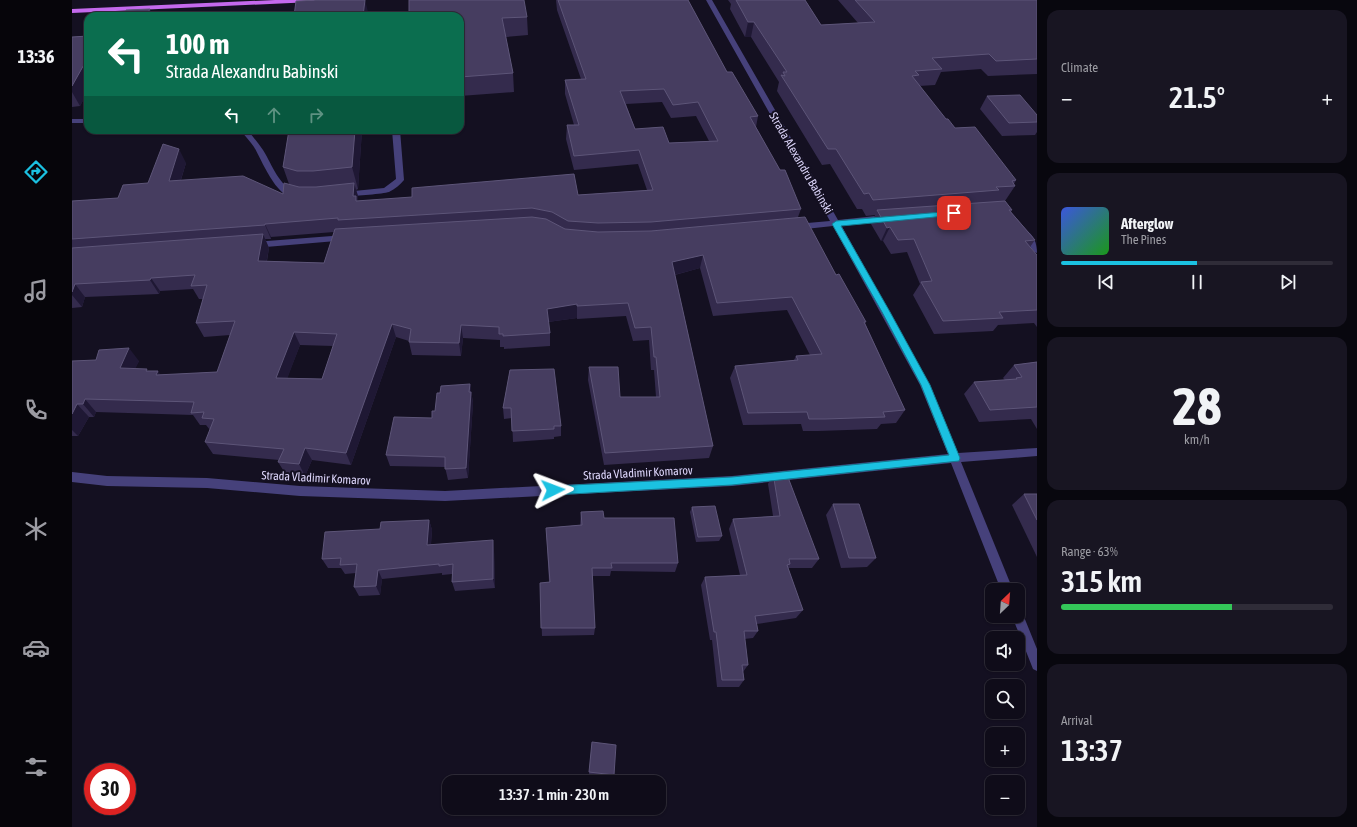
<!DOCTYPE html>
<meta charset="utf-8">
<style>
body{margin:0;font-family:"Asap Condensed",sans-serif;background:#181522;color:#f1f3f6;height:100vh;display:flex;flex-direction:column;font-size:15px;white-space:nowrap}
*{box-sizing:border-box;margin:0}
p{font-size:13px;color:#9b9ba2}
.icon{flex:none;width:22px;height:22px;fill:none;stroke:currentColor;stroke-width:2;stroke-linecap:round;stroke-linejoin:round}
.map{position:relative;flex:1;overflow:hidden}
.drawer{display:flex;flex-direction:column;gap:10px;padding:10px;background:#08070e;width:320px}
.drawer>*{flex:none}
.hud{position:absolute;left:12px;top:12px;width:380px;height:122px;border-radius:12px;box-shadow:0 1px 3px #0004,0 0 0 1px #2f2c38;background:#0b6e4f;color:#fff;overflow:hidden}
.needle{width:26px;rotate:25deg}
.buttons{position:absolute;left:913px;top:583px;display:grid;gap:8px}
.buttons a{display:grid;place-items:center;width:40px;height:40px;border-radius:8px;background:#0f0c19;box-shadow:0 1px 3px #0004,0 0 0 1px #2f2c38;font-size:20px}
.speed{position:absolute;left:12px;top:763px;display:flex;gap:8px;font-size:20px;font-weight:700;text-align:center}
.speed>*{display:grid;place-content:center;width:52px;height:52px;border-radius:50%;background:#0f0c19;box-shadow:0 1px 3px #0004,0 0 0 1px #2f2c38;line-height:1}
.speed .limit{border:6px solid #d22;background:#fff;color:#111}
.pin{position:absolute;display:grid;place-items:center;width:34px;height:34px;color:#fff;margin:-17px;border-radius:8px;box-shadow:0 2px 6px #0006}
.me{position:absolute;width:44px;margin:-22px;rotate:87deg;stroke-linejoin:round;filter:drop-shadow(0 0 3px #0008)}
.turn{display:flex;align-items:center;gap:14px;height:84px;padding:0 16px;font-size:18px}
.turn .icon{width:52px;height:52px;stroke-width:2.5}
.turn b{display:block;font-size:28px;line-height:34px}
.lanes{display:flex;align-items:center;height:38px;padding:0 16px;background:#0003;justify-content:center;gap:20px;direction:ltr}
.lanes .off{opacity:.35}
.big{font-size:30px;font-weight:600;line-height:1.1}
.drawer .tile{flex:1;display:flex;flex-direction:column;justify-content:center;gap:6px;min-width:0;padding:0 14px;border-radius:12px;background:#181522}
.drawer .dial{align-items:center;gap:0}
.dial b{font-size:52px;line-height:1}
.song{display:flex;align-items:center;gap:12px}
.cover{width:48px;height:48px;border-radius:6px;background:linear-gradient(135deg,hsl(230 70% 55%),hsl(120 70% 35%))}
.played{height:4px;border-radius:2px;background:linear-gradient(90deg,#1bc1e1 50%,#2f2c38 50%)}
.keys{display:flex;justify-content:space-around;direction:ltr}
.heat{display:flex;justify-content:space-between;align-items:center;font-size:22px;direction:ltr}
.charge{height:6px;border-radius:3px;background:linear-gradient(90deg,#34c759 63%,#2f2c38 0)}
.trip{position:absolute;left:370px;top:775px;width:224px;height:40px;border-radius:12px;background:#0f0c19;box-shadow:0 1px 3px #0004,0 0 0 1px #2f2c38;font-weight:600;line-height:40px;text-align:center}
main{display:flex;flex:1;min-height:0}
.tab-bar{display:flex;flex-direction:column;width:72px;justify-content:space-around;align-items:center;background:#06050a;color:#9b9ba2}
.tab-bar .icon{width:28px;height:28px}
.tab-bar .active{color:#1bc1e1}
.tab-bar b{font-size:18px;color:#f1f3f6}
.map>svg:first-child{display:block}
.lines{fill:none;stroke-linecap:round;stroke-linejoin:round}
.minor{fill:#46417b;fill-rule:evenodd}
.major{fill:#c469ed;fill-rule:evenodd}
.wall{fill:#342b4d;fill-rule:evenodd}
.shaded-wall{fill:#1f1834}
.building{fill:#463d60;stroke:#5d5578;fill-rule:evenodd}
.route{fill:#1bc1e1;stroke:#127d92}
.labels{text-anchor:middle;stroke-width:4;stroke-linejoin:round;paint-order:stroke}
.street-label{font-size:12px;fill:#dcd5fa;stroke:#141021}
</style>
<main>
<nav class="tab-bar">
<b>13:36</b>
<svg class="icon active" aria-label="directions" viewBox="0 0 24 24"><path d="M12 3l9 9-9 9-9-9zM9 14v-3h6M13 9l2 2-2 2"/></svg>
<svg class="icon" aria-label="music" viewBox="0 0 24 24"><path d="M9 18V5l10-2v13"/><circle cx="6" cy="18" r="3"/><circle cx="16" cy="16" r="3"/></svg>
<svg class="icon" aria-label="phone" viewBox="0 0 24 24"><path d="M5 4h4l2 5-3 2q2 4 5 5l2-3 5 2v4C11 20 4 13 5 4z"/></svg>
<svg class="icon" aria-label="climate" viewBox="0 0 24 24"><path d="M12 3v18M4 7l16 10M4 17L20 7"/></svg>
<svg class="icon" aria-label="car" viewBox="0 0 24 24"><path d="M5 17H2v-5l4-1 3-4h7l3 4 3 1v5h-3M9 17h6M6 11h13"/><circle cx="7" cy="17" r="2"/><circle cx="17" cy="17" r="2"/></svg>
<svg class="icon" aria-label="filters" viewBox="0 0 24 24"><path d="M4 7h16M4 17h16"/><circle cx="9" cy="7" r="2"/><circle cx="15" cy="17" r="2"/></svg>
</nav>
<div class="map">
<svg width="965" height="827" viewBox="0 0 965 827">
<rect width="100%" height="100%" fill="#141021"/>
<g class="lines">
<g class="minor">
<path d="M634,0H640L766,220L813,215L817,218L813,221L769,225L858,385L886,453L965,448V456L889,462L941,590H929L879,463L660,486L373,501L228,496L135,488L35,486L0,482V472L35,476L135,478L228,486L373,491L660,476L876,454L848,385L761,226L724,230L720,227L724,224L758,221Z"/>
<rect x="0" y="119" width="16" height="4"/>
<path d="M168,130H176C181,137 186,143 191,150C201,166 206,185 225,193V197C205,201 190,160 182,147C178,141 173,136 168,130Z"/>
<path d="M320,130H328L332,180C328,185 323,189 317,192C310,194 276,197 269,196V192H272L312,188L324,179Z"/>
<path d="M953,230C962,234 965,244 965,253L962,252L949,233Z"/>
<path d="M273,235L276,236V240L181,248L177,245L181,242Z"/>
<path d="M946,610L950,612L965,649V671L961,669L940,616H946Z"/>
</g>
<path class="major" d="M203,0H243L240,2L0,13V9Z"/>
</g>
<g class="wall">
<path d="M484,0H616L655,72L686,116L684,127L729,209L726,217L764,275L793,323L833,410L824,423L809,424L805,429L746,431H731L729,424L671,425L658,378L663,366L722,360L724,356L738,355L715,310L641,316L628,268L603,275L641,446L637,458L532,465L516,380L517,367L548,397H584L582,370H579L577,340L561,341L554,316L505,319V318L476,322L478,333V346L432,349V347H428V340L391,338L389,356L340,355L337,342V341L324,337L279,465L240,460L233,476L213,473L206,462L207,460L141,454L133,442L138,430L134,425H128L121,415L24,412L22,417H17L6,436H0V361H67L63,368L76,371L89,375L145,372L158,335L132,337L124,323L131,299H127L121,289L88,291L87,294L13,297L10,307L0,308V201L46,198L76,183L114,163L109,180L211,194L217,184L211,167L217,130H290L286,189L284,190L286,196V201L506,195L575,190L566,164L502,170L494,139L495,125H502L493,94V80L509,79L485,10ZM590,102L599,118L624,116L637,141L597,143L563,129L554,104ZM262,232L252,263L195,261L197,248L193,239H199V237ZM228,345L261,346L250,379L215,378Z"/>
<path d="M656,0H733L749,25L786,23L766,0H965V74L916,76L909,69L869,72L863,85L847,86L874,119L883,128L944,180L942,184L943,186L933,201L940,210L939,212L963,240L958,247L965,255V327L962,323L926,325L921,331L862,334L841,295L848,284L835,252L819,254L811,241H809L799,224L803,215L794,216L790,209H785L758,164L750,165L705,91L707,82L679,37H673L658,9L659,4Z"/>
<path d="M388,16L455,17L456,35L434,37L441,73L442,92L388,96Z"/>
<path d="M16,36V91L8,106L0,107V37Z"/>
<path d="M915,96L965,115V132L963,135L930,136L908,109Z"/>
<path d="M965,362V429L959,419L907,422L892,394L902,382L933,380L931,378L942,365Z"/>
<path d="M438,370L489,426V436L482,437V439L441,442L440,418L432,419L431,408Z"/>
<path d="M398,384L401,403L396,478L376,480L373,467L318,466L314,455L360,418L363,411L368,393Z"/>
<path d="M701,473L747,559L740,568H716L731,610L724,618L685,624L686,631L681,638L672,639L676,665L671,672L672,680L667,687H645L640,640H638L629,585L633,577L668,575L657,529L661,519L701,516L696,484Z"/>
<path d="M952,494H965V557L940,505Z"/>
<path d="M761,504L804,558L795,567L769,568L754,515Z"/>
<path d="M620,507L650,536L647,541L624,542L618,512Z"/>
<path d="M509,512L532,518L606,563L603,572L539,571L538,576H520L523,628L522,635L470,636L468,583L477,582L474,528L508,525Z"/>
<path d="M357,520L360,530L359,544L422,550L423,588L383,591L380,582V574L370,575V573L310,579L308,595L287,596L282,587L284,573L273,574L269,568H256L250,559L308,529Z"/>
<path d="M520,742L542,775L541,777L517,774Z"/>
</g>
<g class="shaded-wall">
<path d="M293,0L297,16H291Z"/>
<path d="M78,9L82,16H74Z"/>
<path d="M676,22H682L679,37H673Z"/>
<path d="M14,61L16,65V91L8,106L0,92V86Z"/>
<path d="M283,130H290L286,189L280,167Z"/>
<path d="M107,149L114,163L104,195L97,181Z"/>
<path d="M282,183L286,196V201L288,210L281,196Z"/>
<path d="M193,224L199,237V239L193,225Z"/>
<path d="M818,227L811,241H809L815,228Z"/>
<path d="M191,234L197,248L192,275L186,261Z"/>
<path d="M631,255L628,268L598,276L600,262Z"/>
<path d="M79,278L88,291L87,294L78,280Z"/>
<path d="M3,284L13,297L10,307L0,295V292Z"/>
<path d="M505,304V318L475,322V309Z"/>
<path d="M320,324L324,337L279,465L274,453Z"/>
<path d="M389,325L391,338L389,356L387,343Z"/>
<path d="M222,332L228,345L211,390L204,378Z"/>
<path d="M57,348L67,361L58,381L48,368Z"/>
<path d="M86,371L95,384L84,375Z"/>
<path d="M398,384L401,403L396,478L394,468Z"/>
<path d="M13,399L24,412L22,417L11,404Z"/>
<path d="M5,404L17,417L6,436L0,430V414Z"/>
<path d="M233,448L240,460L233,476L227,464Z"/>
<path d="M357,520L360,530L358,554L355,545Z"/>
<path d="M421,540L422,550L423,588L421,579Z"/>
<path d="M306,570L310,579L308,595L304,586Z"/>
</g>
<g class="building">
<path d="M247,0H293L291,16H222L224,1Z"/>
<path d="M337,0H452L455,17L430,18L441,73L388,77V16H337Z"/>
<path d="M486,0H616L655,72H660L686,116L678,117L708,170H713L729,209L579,222L526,223L496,221L480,212L460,208L266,220V218L193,224V225L0,239V201L46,198L51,185L76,183L91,144L107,149L97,181L171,176L211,194L212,183L227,187H244L282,183L281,196H284V201L340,197V188L502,174L506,195L581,190L567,150L502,156L495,125H507L493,80L514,79ZM592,89L601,105L626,102L646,141L597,143L591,127L563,129L548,91Z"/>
<path d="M664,0H733L749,25L803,22L783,0H965V59L924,61L917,54L860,58L870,69L843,71L847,75L840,76L874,119H876L883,128L903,127L944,180L940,181L943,186L924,187L927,190L801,200L797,193L792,194L764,149H756L709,75L713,76L711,72H715L682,22H676Z"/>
<path d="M78,9L74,16H50L54,10Z"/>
<path d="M16,36V61H14L0,86V37Z"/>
<path d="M948,95L965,115V122L937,123L915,96Z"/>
<path d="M217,130H283L280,167L241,171H225L211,167Z"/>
<path d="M933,201L940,210H937L963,240L953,241L965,255V310L927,312L931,318L871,321L849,282L860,281L842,239L826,240L818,227L815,228L805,210Z"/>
<path d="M460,217L474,219L493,229L526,232L579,231L733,217L764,275L767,274L794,322H792L833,410L811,412L813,417L753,419H737L735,412L676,413L663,366L726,360L724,356L750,354L720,297L645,303L631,255L600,262L641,446L533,453L517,367H546L548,397H588L584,357H582L579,327L563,328L556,303L505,306V304L475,309L478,333L431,336V334H427V327L389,325L387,343L337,342L339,329L320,324L274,453L233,448L227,464L206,462L212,449L133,442L142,419L130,418L132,412L119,413L122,402L13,399L11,404H5L0,414V361L24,360L27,350L57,348L48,368L75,369L74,371H86L84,375L145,372L163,321L124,323L135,285L119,286L123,275L79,278L78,280L3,284L0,292V248L191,234L186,261L252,263L263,229ZM222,332L265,334L250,379L204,378Z"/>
<path d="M965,362V407L918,410L902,382L945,379L944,378L950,377L942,365Z"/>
<path d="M482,369L489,426H482V429L440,431L439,408H431L438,370Z"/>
<path d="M398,384L397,392H399L394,468L373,469V457L314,455L322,417L360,418V411H363L365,393H368L369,386Z"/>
<path d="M714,472L747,559H717L718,564L715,565L731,610L683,616L686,631H672L676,665H670L672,680H650L644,632H642L633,577L675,575L661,519L708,516L701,473Z"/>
<path d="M952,494H965V520Z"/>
<path d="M761,504H787L804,558H777Z"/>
<path d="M643,506L650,536L626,537L620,507Z"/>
<path d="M531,511L532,518H602L606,563H539L540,568H520L523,628H469L468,583L478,582L474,528L510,525L509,512Z"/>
<path d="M357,520L355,545L421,540V579L380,582L381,564L367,566V564L306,570L304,586L282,587L285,564L268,565L269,558L250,559L253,532L308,529L309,522Z"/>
<path d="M520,742L544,745L542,775L517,772Z"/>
</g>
<path class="route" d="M882,211H884V215L769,226L818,312L858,385L888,458L887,461L660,485L481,495L477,494L476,490L477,487L481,486L660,477L877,455L849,385L810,312L760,224L764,221Z"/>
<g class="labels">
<g class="street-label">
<text transform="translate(729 163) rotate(60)" y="4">Strada Alexandru Babinski</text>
<text transform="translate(566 473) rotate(-3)" y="4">Strada Vladimir Komarov</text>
<text transform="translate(244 478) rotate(3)" y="4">Strada Vladimir Komarov</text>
</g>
</g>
</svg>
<div class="buttons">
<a><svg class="needle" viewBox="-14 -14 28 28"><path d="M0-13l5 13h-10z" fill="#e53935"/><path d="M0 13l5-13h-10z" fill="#9b9ba2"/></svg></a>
<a><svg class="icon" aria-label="sound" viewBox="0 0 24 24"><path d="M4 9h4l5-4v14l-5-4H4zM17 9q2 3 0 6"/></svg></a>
<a><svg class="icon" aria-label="search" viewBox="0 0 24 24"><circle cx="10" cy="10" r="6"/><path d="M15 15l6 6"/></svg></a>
<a>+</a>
<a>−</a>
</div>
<div class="speed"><div class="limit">30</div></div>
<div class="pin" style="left:882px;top:213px;background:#d93025"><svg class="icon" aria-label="arrive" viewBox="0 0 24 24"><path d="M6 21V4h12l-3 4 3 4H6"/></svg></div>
<svg class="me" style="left:481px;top:490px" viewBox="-20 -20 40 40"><path d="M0-17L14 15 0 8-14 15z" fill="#1bc1e1" stroke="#fff" stroke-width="4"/></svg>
<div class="trip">13:37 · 1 min · 230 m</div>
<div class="hud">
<div class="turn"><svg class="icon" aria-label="left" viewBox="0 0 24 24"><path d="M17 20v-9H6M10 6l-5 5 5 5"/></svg><div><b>100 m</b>Strada Alexandru Babinski</div></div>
<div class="lanes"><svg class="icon" aria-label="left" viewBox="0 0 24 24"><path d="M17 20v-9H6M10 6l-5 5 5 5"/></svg><svg class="icon off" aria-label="ahead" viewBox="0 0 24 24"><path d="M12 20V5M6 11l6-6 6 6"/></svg><svg class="icon off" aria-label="right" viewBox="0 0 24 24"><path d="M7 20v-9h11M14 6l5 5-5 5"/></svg></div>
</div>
</div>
<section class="drawer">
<div class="tile"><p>Climate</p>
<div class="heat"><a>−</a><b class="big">21.5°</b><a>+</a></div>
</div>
<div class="tile">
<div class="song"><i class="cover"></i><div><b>Afterglow</b><p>The Pines</p></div></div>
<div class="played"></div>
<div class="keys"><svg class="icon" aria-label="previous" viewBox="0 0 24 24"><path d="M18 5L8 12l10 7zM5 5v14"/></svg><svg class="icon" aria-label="pause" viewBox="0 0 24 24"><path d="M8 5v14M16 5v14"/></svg><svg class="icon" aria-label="next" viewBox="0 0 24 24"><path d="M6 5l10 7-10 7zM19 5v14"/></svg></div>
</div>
<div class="tile dial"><b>28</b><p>km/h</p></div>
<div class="tile"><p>Range · 63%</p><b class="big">315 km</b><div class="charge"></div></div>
<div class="tile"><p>Arrival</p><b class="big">13:37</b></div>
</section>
</main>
